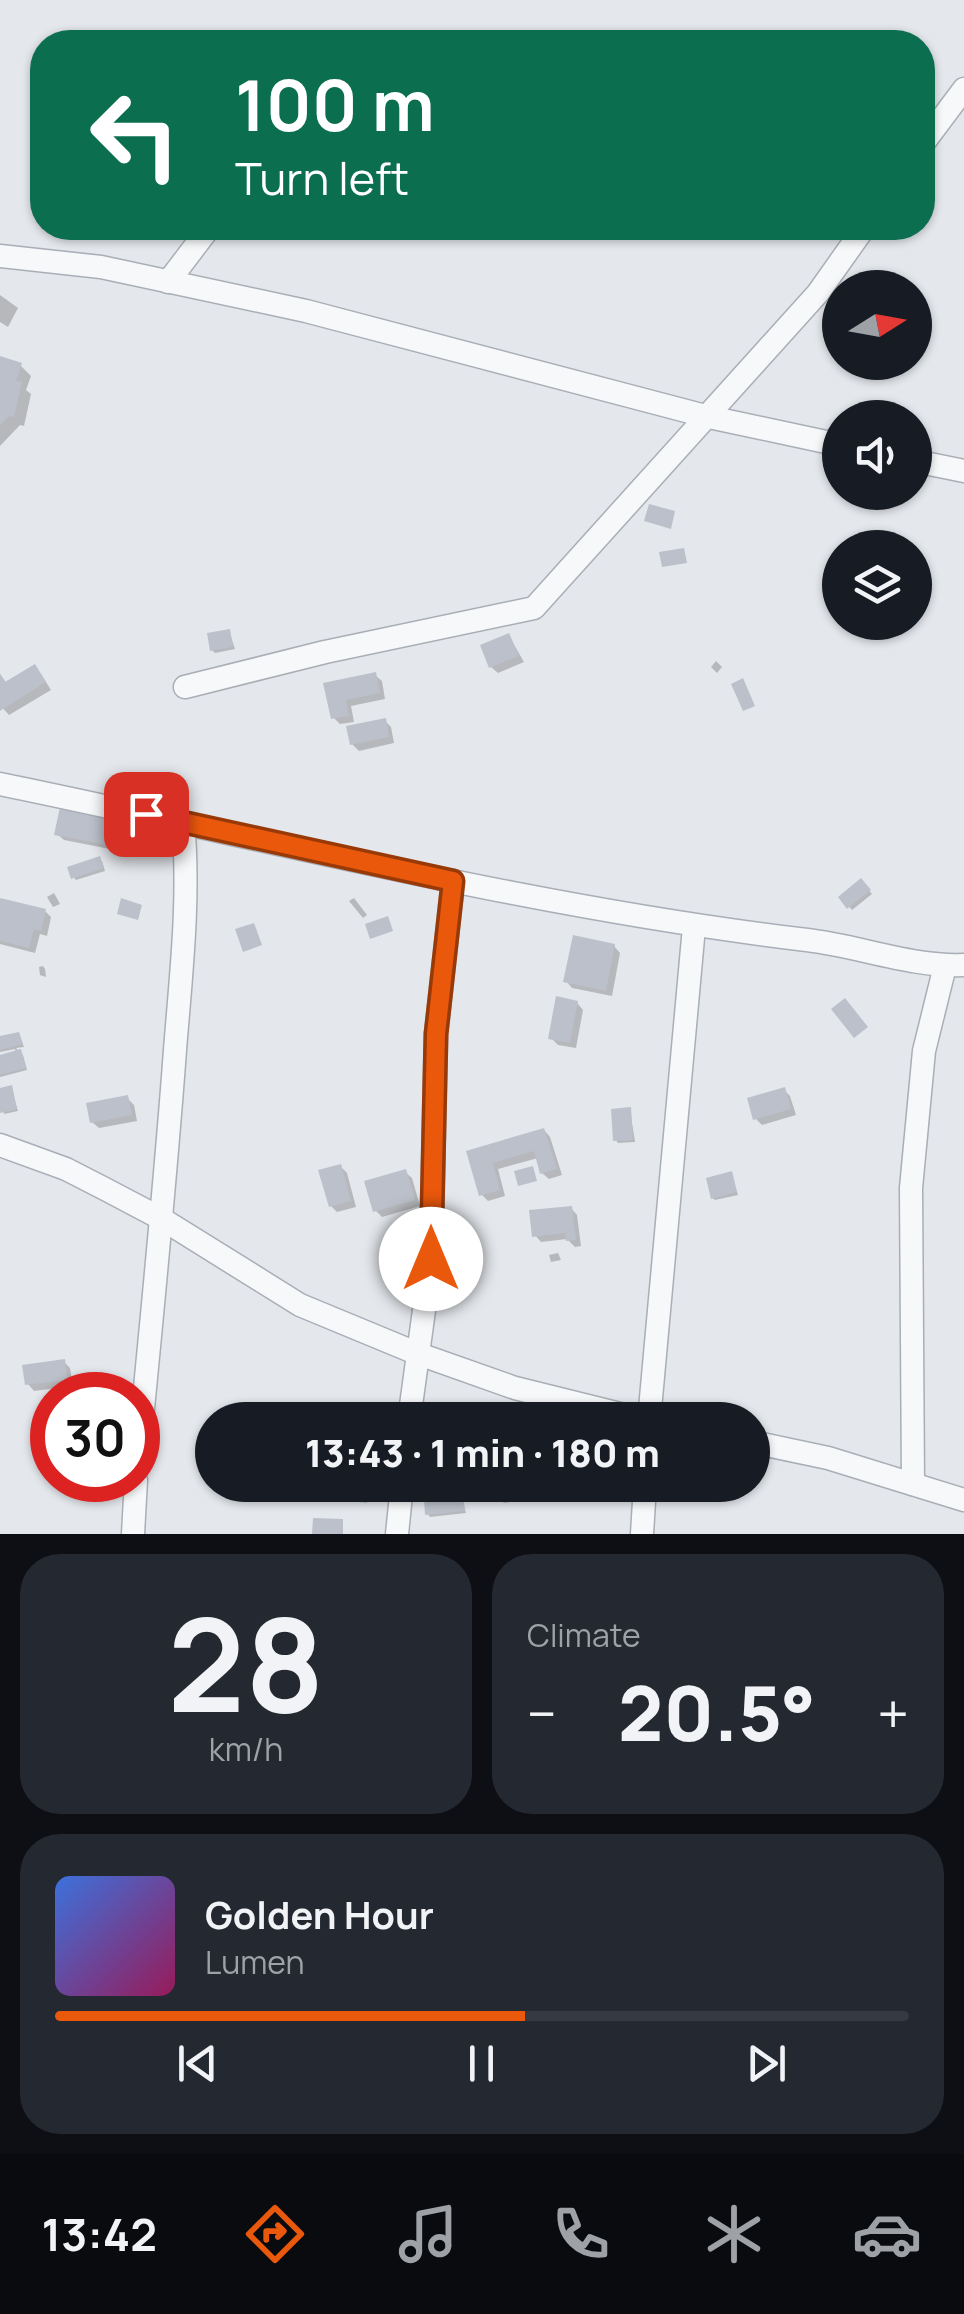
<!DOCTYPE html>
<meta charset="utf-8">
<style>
body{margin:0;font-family:Manrope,sans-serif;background:#242831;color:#f1f3f6;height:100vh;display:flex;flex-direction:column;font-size:38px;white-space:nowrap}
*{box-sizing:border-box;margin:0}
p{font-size:32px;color:#9ea1a6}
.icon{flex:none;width:55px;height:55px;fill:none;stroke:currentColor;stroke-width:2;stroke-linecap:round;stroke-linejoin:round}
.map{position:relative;height:1534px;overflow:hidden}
.drawer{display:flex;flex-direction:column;gap:20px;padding:20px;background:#0d0f14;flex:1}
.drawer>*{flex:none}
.hud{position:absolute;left:30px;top:30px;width:905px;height:210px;border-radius:40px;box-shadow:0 2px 8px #0004;background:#0b6e4f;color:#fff;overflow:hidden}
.needle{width:65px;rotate:79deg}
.fabs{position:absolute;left:822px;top:270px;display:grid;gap:20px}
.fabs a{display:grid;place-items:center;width:110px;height:110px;border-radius:50%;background:#171b24;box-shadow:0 2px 8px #0004;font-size:50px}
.speed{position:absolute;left:30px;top:1372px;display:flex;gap:20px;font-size:50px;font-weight:700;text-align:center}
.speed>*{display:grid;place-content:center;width:130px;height:130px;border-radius:50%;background:#171b24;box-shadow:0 2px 8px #0004;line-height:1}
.speed .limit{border:15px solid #d22;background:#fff;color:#111}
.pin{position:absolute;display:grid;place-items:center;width:85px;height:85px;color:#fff;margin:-42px;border-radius:20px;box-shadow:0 5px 15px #0006}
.me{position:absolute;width:110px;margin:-55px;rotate:0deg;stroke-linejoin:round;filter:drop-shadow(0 0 8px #0008)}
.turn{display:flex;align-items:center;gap:35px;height:210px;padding:0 40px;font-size:45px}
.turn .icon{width:130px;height:130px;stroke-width:2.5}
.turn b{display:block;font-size:70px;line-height:85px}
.big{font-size:75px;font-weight:800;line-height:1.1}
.drawer .widget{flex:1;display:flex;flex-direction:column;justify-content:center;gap:15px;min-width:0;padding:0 35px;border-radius:40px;background:#242831}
.drawer .dial{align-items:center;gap:0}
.dial b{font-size:130px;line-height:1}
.song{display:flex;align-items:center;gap:30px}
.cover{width:120px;height:120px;border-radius:15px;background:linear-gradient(135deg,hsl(220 70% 55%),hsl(330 70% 35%))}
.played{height:10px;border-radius:5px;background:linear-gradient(90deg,#ea580c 55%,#363941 55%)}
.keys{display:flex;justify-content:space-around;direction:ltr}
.heat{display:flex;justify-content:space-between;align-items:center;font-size:55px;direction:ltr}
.drawer .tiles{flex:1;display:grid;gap:20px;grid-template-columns:1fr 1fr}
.widget:last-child{grid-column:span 2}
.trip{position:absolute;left:195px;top:1402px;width:575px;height:100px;border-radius:50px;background:#171b24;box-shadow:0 2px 8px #0004;font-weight:800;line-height:100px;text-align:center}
.tabs{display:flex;height:160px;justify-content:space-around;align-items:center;background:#090b0e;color:#9ea1a6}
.tabs .icon{width:70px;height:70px}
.tabs .selected{color:#ea580c}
.tabs b{font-size:45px;color:#f1f3f6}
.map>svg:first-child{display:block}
.shadow{fill:#0003}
.building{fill:#bbc0ca}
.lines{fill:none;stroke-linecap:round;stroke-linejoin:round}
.minor-casing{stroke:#a9aeb7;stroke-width:25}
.minor{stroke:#f7f8fa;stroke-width:22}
.route-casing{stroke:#983908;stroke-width:25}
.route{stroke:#ea580c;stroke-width:18}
</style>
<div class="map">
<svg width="964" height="1534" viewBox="0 0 964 1534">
<rect width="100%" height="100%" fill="#e4e7ec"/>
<g class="shadow">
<path d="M0,295L18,308L8,327L0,322Z"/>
<path d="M0,358L21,366L31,376L26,390L31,394L24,426L20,425L0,446Z"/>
<path d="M229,631L235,649L215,653L212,650Z"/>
<path d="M509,636L524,662L498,673L491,667Z"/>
<path d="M716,661L722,667L717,673L711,667Z"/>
<path d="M0,674L7,684L41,674L51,690L9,715L0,705Z"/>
<path d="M375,675L382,681L385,699L351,706L354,722L340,724L334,718L326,685Z"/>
<path d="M385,721L391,727L394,743L359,751L352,744Z"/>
<path d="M113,820L120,826L115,850L64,840L57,834Z"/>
<path d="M102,861L105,871L76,880L74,878Z"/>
<path d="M861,882L872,894L852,910L842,898Z"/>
<path d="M54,893L60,904L53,907L47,897Z"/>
<path d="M354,898L367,915L363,918L349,901Z"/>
<path d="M0,900L45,911L51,917L47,936L40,934L35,953L0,944Z"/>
<path d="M614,946L620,953L612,996L572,988L566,981Z"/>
<path d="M43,966L45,969L46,977L40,975L39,967Z"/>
<path d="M577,1003L583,1010L576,1048L558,1045L551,1038Z"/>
<path d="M19,1035L24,1047L16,1048L23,1055L27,1070L0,1077V1057L16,1053L15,1049L0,1052V1039Z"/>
<path d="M11,1088L18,1111L4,1114L0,1090Z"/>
<path d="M784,1090L790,1096L796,1115L762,1125L756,1119Z"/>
<path d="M127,1098L134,1105L137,1121L99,1128L92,1122Z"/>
<path d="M630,1110L635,1142L618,1143L616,1140Z"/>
<path d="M544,1130L550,1137L562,1175L549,1179L542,1173L538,1158L498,1169L505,1196L488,1201L482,1195L469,1152Z"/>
<path d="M341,1167L347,1173L356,1207L337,1212L331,1206Z"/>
<path d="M405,1172L412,1178L420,1206L382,1217L375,1210Z"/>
<path d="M731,1174L738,1195L715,1200L713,1198Z"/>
<path d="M571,1208L577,1215L581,1246L575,1247L567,1239L541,1242L535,1235Z"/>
<path d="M558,1253L561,1260L551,1262L549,1255Z"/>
<path d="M64,1362L70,1368L73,1386L34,1391L28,1384Z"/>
<path d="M434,1485H461L462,1487L438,1491Z"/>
<path d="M495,1485H529L531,1498L504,1503L498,1496Z"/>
<path d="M302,1488H316L318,1501L304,1500Z"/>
<path d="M462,1498L466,1513L430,1517L428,1514Z"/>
</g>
<g class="building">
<path d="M0,356L22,363L16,381L22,382L14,417L9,416L0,425Z"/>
<path d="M649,504L675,511L671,529L644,521Z"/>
<path d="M684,548L687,563L662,567L659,552Z"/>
<path d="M230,629L233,647L210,651L207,633Z"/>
<path d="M509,633L519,656L489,668L480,645Z"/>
<path d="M35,664L46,682L0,711V674L5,682Z"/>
<path d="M376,672L380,693L346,700L349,716L331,719L323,683Z"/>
<path d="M743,678L755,706L743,711L731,684Z"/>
<path d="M386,718L389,737L350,745L346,726Z"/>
<path d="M60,807L114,817L109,845L54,835Z"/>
<path d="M100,856L104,868L71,879L67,867Z"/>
<path d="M861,878L871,890L847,909L838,897Z"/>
<path d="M0,898L46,909L41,931L34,929L29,948L0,941Z"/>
<path d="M121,898L142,905L138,920L117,914Z"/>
<path d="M388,916L393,931L370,939L365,924Z"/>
<path d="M254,923L262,945L243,952L235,929Z"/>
<path d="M573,935L615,944L606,991L563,982Z"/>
<path d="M556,996L578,1001L570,1043L548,1039Z"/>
<path d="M845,998L868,1027L854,1038L831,1009Z"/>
<path d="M19,1032L23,1044L0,1050V1036Z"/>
<path d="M21,1049L26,1068L0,1075V1055Z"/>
<path d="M12,1085L17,1109L0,1113V1088Z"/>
<path d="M785,1087L791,1109L753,1120L747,1098Z"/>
<path d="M128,1095L132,1115L90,1123L86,1103Z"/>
<path d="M631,1107L633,1140L613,1141L611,1109Z"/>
<path d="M544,1128L557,1169L540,1174L534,1151L493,1163L500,1190L479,1196L466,1151Z"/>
<path d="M341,1164L351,1201L329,1207L318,1170Z"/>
<path d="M533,1166L537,1181L518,1186L514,1171Z"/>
<path d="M406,1169L415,1200L373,1212L364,1181Z"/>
<path d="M732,1171L737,1192L711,1199L706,1178Z"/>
<path d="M572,1206L576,1240L566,1241L565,1233L532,1237L529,1210Z"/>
<path d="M65,1359L67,1380L25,1385L22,1365Z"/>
<path d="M346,1485L368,1488L367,1503L345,1500Z"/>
<path d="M493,1485H525L526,1492L495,1498Z"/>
<path d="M463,1495L465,1511L425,1515L424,1499Z"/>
<path d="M313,1518L343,1519V1534H312Z"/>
</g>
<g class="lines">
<g class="minor-casing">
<g id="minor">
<path d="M922,145L964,89"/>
<path d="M0,256L101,267L306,311L709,417L840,445"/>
<path d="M168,282L209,228"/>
<path d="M915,461L964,471"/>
<path d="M185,687L325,652L534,608L818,293L864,228"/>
<path d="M0,784C268,839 535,908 807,940C859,946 911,967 964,965"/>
<path d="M0,1145L66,1169L105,1189L162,1219L300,1305L416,1353L515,1388L644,1420"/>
<path d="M409,1420L431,1259L436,1034L453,881"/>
<path d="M649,1420L694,927"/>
<path d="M752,1442L828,1458L964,1500"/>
<path d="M138,1461C151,1324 165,1188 175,1050C181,974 190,898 183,822"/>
<path d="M913,1484L911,1188L924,1051L945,966"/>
<path d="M133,1534L136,1480"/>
<path d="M397,1534L402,1485"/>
<path d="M642,1534L645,1485"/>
</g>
</g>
<use href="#minor" class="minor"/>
</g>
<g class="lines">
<g class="route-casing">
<path id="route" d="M146,814L453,881L436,1034L431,1259"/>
</g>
<use href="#route" class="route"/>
</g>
</svg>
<div class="fabs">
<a><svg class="needle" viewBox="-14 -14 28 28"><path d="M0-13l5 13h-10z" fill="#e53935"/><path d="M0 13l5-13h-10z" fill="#9ea1a6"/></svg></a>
<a><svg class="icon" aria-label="sound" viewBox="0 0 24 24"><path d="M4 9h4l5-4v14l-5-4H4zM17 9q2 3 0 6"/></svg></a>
<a><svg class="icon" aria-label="layers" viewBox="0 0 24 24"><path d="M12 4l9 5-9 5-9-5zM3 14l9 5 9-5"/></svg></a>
</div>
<div class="speed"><div class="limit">30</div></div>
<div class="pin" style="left:146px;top:814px;background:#d93025"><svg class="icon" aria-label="arrive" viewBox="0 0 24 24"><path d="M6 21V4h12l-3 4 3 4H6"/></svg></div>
<svg class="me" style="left:431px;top:1259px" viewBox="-20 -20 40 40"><circle r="19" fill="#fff"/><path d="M0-13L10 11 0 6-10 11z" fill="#ea580c"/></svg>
<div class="trip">13:43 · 1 min · 180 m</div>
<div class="hud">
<div class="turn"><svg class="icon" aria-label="left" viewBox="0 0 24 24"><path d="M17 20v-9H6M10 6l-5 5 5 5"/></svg><div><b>100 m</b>Turn left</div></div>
</div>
</div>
<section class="drawer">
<div class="tiles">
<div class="widget dial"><b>28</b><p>km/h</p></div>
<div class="widget"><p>Climate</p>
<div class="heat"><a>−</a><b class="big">20.5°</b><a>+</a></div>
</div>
<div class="widget">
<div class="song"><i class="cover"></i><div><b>Golden Hour</b><p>Lumen</p></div></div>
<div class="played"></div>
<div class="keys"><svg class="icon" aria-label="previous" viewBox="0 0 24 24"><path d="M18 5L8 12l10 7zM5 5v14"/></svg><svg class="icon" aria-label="pause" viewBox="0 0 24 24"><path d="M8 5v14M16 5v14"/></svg><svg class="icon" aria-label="next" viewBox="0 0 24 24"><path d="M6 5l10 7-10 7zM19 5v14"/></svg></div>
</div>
</div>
</section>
<nav class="tabs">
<b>13:42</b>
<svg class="icon selected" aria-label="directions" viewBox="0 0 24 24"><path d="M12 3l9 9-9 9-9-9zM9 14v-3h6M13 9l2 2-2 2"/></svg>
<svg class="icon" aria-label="music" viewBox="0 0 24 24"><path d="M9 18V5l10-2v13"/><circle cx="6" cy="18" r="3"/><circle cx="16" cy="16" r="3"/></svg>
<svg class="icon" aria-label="phone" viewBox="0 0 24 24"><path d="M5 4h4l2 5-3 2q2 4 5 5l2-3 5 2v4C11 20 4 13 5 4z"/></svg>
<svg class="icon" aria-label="climate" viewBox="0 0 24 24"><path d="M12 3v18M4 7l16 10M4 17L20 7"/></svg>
<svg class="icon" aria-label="car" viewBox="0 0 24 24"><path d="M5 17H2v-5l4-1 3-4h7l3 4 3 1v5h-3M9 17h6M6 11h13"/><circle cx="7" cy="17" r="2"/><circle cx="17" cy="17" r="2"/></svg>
</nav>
